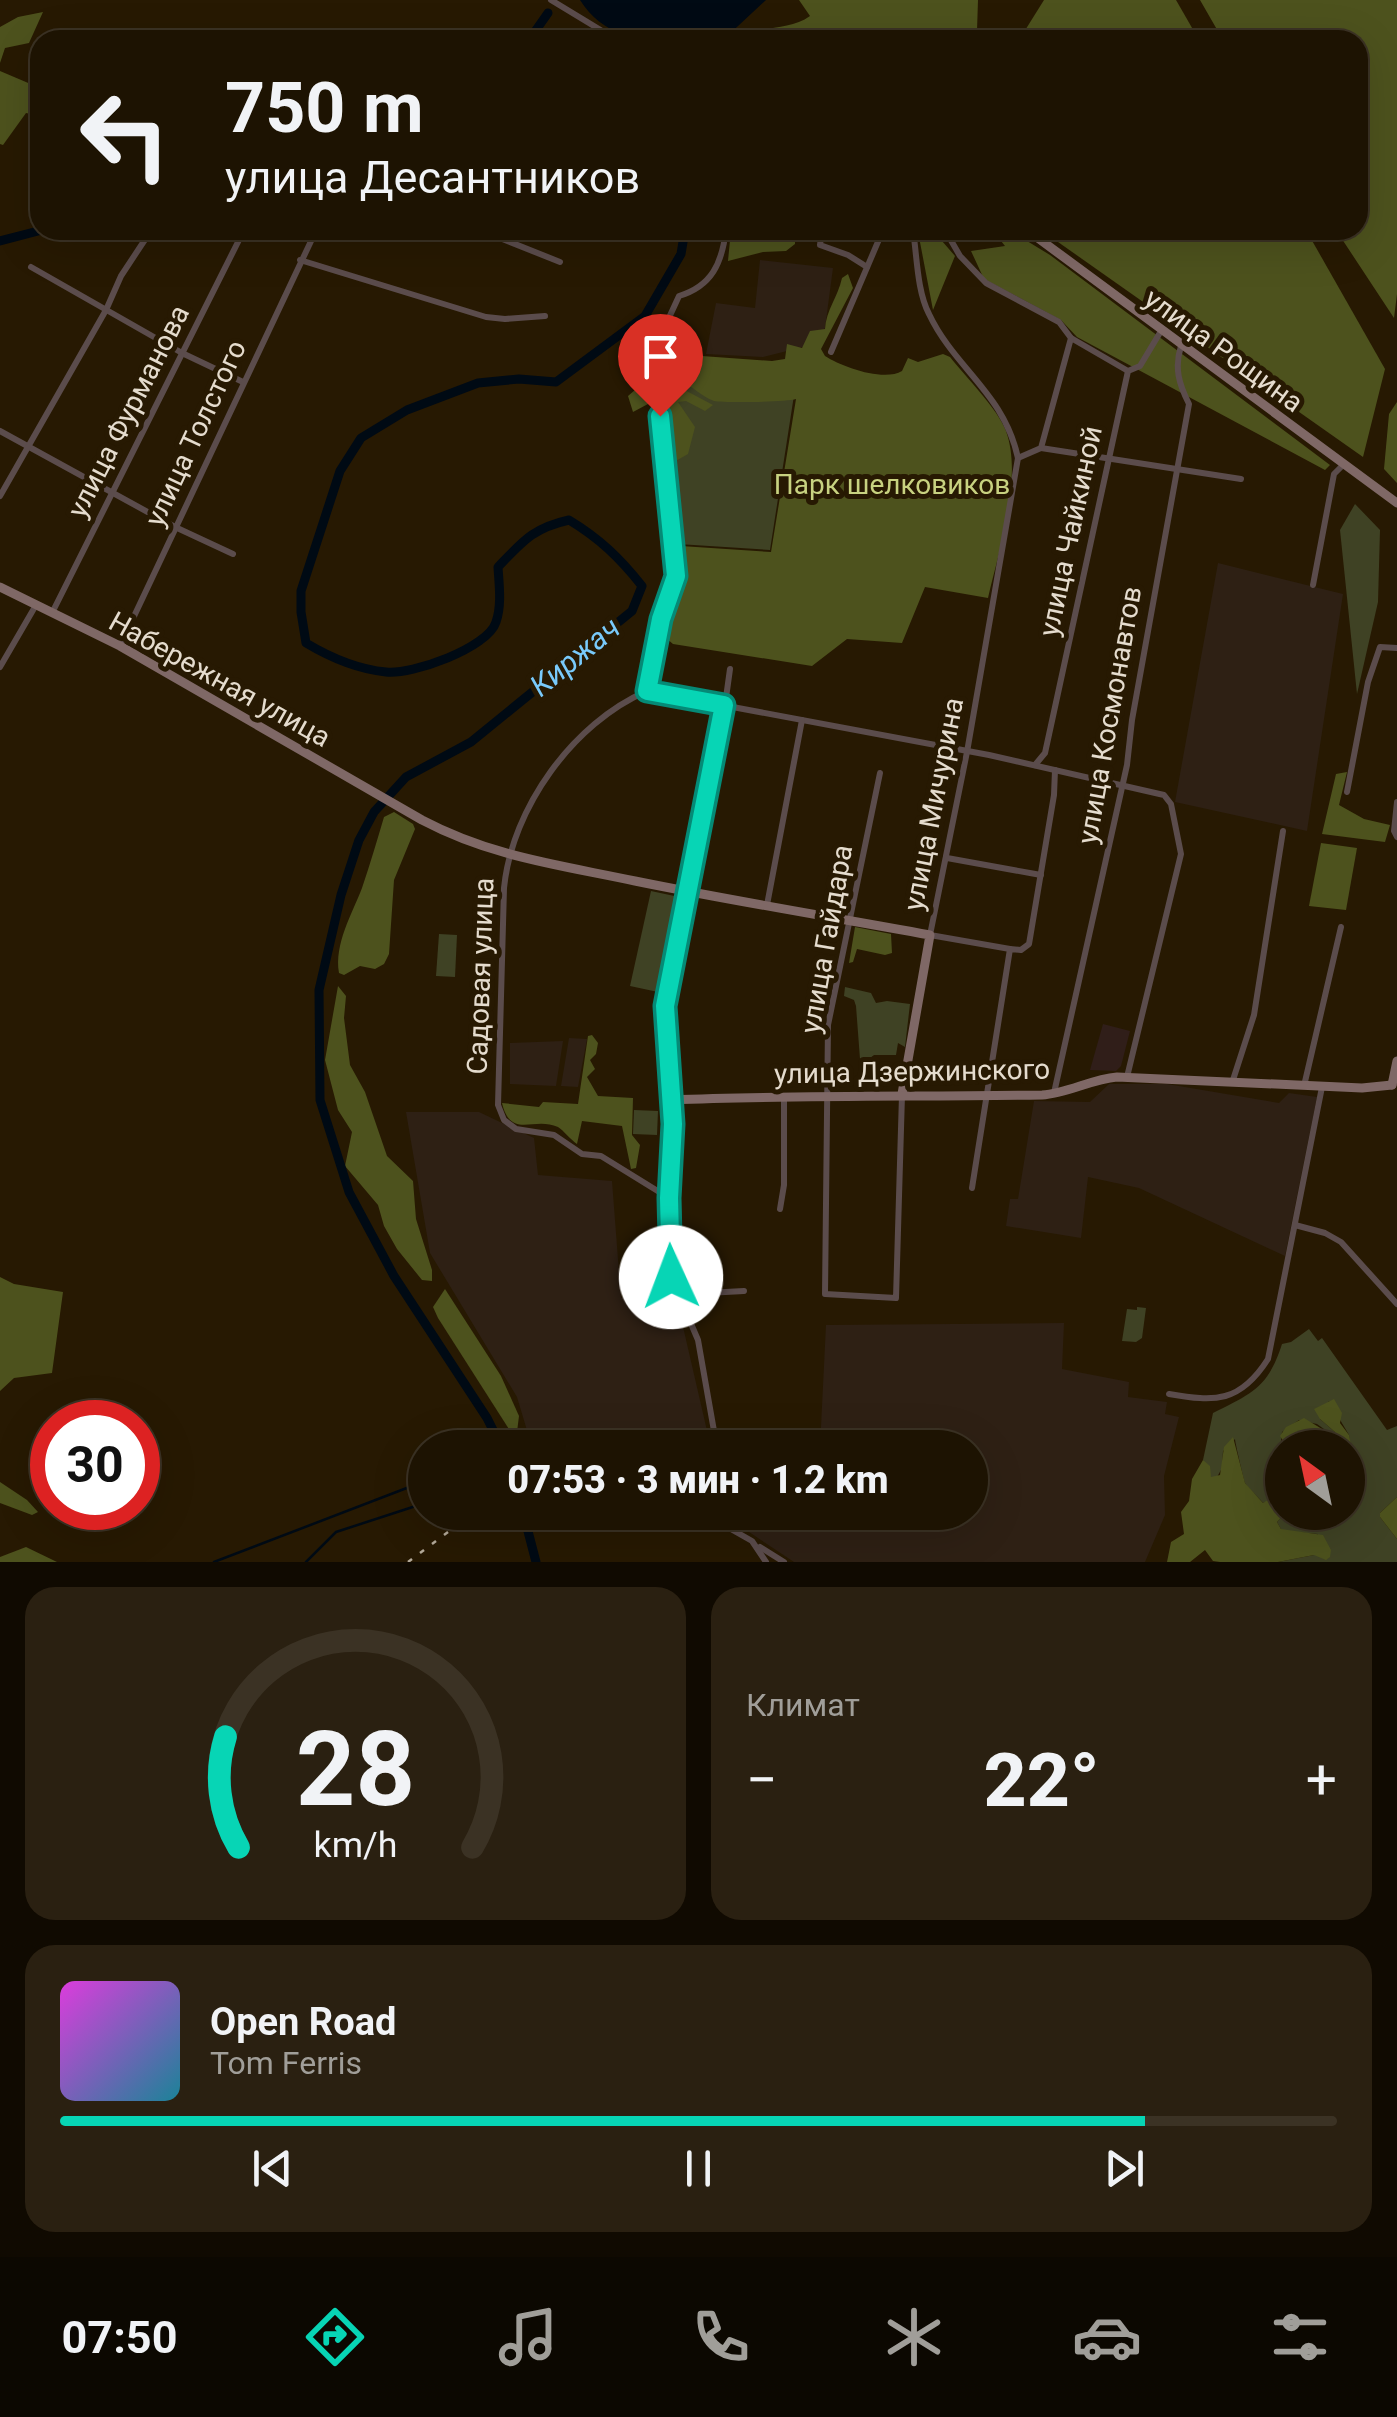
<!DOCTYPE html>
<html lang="ru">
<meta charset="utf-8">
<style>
body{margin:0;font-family:Roboto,sans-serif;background:#2a2011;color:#f1f3f6;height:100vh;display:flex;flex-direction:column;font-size:38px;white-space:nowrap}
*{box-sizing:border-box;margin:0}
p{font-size:32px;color:#a09e99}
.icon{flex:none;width:55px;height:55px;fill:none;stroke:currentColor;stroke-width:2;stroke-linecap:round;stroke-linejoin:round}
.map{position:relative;height:1562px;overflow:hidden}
.drawer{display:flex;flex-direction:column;gap:25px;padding:25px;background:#100a01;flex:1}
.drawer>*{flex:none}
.guide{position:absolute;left:30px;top:30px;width:1338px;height:210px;border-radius:30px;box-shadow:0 10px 40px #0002,0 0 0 2px #3b3224;background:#1d1302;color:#f1f3f6;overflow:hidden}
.needle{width:65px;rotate:327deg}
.buttons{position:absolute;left:1265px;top:1430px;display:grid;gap:20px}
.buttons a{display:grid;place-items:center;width:100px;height:100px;border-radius:50%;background:#1d1302;box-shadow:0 10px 40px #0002,0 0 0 2px #3b3224;font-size:50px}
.speed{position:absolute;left:30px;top:1400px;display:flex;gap:20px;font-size:50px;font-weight:700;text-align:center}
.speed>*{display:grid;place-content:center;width:130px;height:130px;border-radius:50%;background:#1d1302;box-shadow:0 10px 40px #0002,0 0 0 2px #3b3224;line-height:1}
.speed .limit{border:15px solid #d22;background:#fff;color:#111}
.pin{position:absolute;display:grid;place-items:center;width:85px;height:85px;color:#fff;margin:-102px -42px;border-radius:50% 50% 50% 0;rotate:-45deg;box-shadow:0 0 10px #0007}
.pin .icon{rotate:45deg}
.me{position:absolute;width:110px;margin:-55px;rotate:358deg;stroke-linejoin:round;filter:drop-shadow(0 0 8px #0008)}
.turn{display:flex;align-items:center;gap:35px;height:210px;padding:0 30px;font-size:45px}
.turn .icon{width:130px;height:130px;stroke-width:2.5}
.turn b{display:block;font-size:70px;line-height:85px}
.big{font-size:75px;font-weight:800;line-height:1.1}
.drawer .widget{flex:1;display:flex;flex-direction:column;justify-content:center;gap:15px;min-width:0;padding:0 35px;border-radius:30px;background:#2a2011}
.drawer .dial{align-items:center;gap:0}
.dial svg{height:260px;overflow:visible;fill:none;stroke:#3b3224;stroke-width:7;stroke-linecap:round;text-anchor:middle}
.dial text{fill:#f1f3f6;stroke:none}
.song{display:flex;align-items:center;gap:30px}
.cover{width:120px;height:120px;border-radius:15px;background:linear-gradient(135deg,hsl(300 70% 55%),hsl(190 70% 35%))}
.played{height:10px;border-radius:5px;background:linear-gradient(90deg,#07d5b5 85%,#3b3224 85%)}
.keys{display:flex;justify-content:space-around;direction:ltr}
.heat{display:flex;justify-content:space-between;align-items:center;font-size:55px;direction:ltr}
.drawer .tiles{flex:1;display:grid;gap:25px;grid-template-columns:1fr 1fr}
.widget:last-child{grid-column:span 2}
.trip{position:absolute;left:408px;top:1430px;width:580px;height:100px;border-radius:50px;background:#1d1302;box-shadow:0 10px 40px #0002,0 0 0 2px #3b3224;font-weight:800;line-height:100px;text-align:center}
.menu{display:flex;height:160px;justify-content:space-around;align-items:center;background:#0c0801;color:#a09e99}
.menu .icon{width:70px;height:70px}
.menu .selected{color:#07d5b5}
.menu b{font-size:45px;color:#f1f3f6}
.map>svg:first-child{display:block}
.commercial{fill:#301e19}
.industrial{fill:#2e2014}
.green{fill:#3f4224}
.forest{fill:#4d521d}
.water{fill:#000a14}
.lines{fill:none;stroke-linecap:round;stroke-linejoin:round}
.stream{stroke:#000a14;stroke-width:2.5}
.river{stroke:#000a14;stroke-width:9}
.street{stroke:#5b4c4c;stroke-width:6}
.secondary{stroke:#7f6866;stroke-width:9}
.rail{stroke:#b4aa9a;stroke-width:2.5;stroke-dasharray:5 10;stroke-linecap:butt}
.route-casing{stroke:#058a76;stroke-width:25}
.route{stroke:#07d5b5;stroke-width:18}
.labels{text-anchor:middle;stroke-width:10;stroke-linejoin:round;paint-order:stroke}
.street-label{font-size:28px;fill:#e5dcce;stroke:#271902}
.park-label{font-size:28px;fill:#c8d280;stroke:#271902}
.water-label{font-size:30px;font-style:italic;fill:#79cafb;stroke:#271902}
</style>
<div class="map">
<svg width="1397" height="1562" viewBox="0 0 1397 1562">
<rect width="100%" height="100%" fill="#271902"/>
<path class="commercial" d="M1103,1024L1130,1031L1121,1066L1116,1071L1090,1070Z"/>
<g class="industrial">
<path d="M760,260L833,268L825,328L807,346L763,357L706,354L716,303L755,308Z"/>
<path d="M1218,563L1343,594L1307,831L1175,802Z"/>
<path d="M569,1038L587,1039L578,1087L561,1086Z"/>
<path d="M563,1041L556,1086L510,1084V1043Z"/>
<path d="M1109,1084H1167L1279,1103L1289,1093L1317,1097L1285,1256L1139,1188L1088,1177L1081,1238L1006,1226L1010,1199H1018L1034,1101L1090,1102Z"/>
<path d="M406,1112H479L534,1138L538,1175L612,1181L621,1298L669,1285L684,1331L708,1435L636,1447H532L517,1397L430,1253Z"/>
<path d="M1064,1323L1062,1369L1129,1382L1128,1397L1167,1402L1165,1414L1179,1417L1164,1476L1165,1515L1145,1562H794L728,1518V1512H970V1448L820,1447L826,1325Z"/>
</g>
<g class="green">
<path d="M679,357L799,363L770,550L678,544L665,466Z"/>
<path d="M1355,504L1380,530L1378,602L1357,694L1340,530Z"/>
<path d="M651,891L679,897L658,992L630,986Z"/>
<path d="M439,934L457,935L455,977L436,976Z"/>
<path d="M845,987L871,993L876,1003L887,1001L910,1004L905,1047L898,1043L896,1055H874L866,1061L860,1059L856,1006L854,1000L844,996Z"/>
<path d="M634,1110L658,1111L657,1135L633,1134Z"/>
<path d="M1137,1307L1146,1308L1142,1338L1136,1342L1122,1341L1127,1309L1137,1310Z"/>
<path d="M1309,1329L1318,1341L1322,1338L1387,1430L1397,1426V1497L1380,1513V1517L1397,1539V1562H1278L1314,1555L1318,1534L1282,1531L1277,1522L1285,1513L1348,1512V1448L1343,1447L1350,1445L1349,1435L1329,1401L1320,1419L1335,1432V1437L1317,1424L1299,1420L1282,1432L1281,1441L1287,1447L1282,1448V1503L1279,1498L1263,1503C1258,1496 1249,1490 1245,1483C1244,1481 1235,1442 1235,1439L1223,1451L1222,1468L1216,1479L1211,1477L1203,1460L1213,1413C1252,1393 1268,1388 1282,1344L1291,1342Z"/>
</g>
<g class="forest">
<path d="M799,0H978L977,31L971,40H736C758,24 788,32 810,16Z"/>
<path d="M1044,0H1176L1199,40H1019Z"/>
<path d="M1200,0H1397V294L1394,318L1336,230H1358V40H1223Z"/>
<path d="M43,12L29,43L5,48L0,63V27L18,17Z"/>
<path d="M0,71L40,88V116L26,113L3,145L0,144Z"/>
<path d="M731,230H795V244L786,251L763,252L728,261Z"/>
<path d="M924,230H946L942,241L955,256L933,310L919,237Z"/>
<path d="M983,230H1009L1050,255L1330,465L1325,470L1077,337L1061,320L984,279L971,251L1005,246L994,232Z"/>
<path d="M1041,230H1306L1385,369L1363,457Z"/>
<path d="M848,274L853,288L821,349L825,356C842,367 884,382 902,371L908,358L918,362L943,354L950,357C965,376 998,409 1006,431C1023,478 999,550 988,598L925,587L902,643L847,639L812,666L673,644L659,632L665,608L680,586L681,546L771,552L796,399C787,402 724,403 714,401C701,397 692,384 678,381L681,388L713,405L705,411L686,401L678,402L695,427L688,454L674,462L667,456L660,404H648L633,412L628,396L651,376V359L654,356L668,358L688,355L772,361L785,359L787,344L802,348L810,331L825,329C826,310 838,297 842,278Z"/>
<path d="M1397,402V483L1384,469L1389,414Z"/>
<path d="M1347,772L1339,805L1364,819L1390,825L1385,842L1322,834L1336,774Z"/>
<path d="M394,812L413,824L415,829L394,880L389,954L384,964L375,969L360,966L344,975L339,973C334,944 352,914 362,888C370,864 377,841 384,817Z"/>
<path d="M1321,843L1357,848L1346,910L1309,906Z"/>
<path d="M855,927L891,934L892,953L885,955L857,949L853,962L849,963Z"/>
<path d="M338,986L346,996L344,1018L350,1065L365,1092L387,1156L413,1181L416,1219L432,1270V1281L422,1280L397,1249L384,1226L378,1205L345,1166L352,1132L338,1110L325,1060Z"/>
<path d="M592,1035L598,1043L596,1054L590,1060L595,1069L587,1077L598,1096L633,1098L632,1135L640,1145L636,1168L631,1169L622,1126L582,1121L577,1144C571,1140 563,1130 558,1127C533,1116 511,1140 502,1103L539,1107L543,1102L578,1104L588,1036Z"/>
<path d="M0,1277L14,1284L63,1292L52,1373L14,1378L0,1391Z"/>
<path d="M445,1289L501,1376L519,1416L517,1432L512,1434L438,1318L433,1307Z"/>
<path d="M1334,1399L1342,1413L1340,1423L1349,1435L1351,1445L1287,1447L1280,1436L1286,1427L1304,1418L1335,1437V1432L1320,1419L1314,1409Z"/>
<path d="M1233,1437L1245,1483L1263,1503L1274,1496L1282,1503L1285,1513L1277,1522L1281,1529L1323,1535L1331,1550L1330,1557L1326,1560L1314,1555L1278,1562H1220L1213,1561L1205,1550L1190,1562H1167L1171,1542L1184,1534L1181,1512L1189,1501L1192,1479L1203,1460L1210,1466L1211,1477L1220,1475L1224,1447Z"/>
<path d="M0,1482L27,1500L38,1512L32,1515L0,1503Z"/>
<path d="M1397,1497V1539L1380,1517V1513Z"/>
<path d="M26,1547L57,1562H0V1557Z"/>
</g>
<path class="water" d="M580,0H766L723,40C671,40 612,51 580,0Z"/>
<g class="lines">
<g class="stream">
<path d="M214,1562L425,1481"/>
<path d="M306,1562L336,1532L425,1503"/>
</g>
<g class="river">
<path d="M529,40L548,13"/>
<path d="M0,241L42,230"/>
<path d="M502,1448L487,1418L394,1276L349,1192L320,1100L319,990L341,895L359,840L374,812L406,777L471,742L632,611L642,586C620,558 599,538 569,520C533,528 523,541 498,567C499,584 502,605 496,622C488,648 412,675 386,672C356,669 331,658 306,643L301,612V591L340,471L361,438L407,410L478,383L519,379L556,382L645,316L681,254L685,230"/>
<path d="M523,1512L536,1562"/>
</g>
<g class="street">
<path d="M551,0L617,40"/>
<path d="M480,230L560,262"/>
<path d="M822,230L820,245L848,255L867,267"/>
<path d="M913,230C917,256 917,291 929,314C955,369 1004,393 1018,458L967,752L930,935L1010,949"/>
<path d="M945,230L960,256L986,283L1059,322L1071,338L1128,371"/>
<path d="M300,260L486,317L505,319L545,316"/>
<path d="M31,267L182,353L243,382"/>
<path d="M831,352L883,230"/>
<path d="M0,431L175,527L233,554"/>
<path d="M1041,448L1241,479"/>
<path d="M1018,458L1041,448L1071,338"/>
<path d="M0,496L106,310L121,276L150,232"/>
<path d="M1313,585L1334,474L1343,465"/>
<path d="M52,613L244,230"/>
<path d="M120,646L312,239L384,238L402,230"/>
<path d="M0,667L36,605"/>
<path d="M647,691L989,755L1164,795L1171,804L1181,854L1127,1077"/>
<path d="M725,705L730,669"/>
<path d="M1035,765L1045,753L1128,371L1140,366L1161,331"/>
<path d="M880,773L828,1025L825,1294L896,1298L902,1095"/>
<path d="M1347,792L1368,682L1380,647L1397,648"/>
<path d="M1397,802L1394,831L1397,837"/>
<path d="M947,858L1041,875"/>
<path d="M767,905L802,720"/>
<path d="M1232,1083L1254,1015L1283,831"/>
<path d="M1304,1086L1341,927"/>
<path d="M1054,1093L1127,765L1132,720L1189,404C1179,384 1174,368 1181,346"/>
<path d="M671,1100V1277L698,1340L717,1448"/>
<path d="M972,1188L1010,949L1021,950L1029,944L1054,795L1055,770"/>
<path d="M669,1198L601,1156L582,1154L554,1135L516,1129L504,1120L498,1105L504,888C512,808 573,723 647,691L661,619L676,576L659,415L658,356L667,322L679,296C712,286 722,263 726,230"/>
<path d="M780,1209L784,1185V1097"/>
<path d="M1295,1225L1325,1233L1341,1242L1397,1304"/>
<path d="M681,1298L688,1294L744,1291"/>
<path d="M1169,1394C1215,1402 1240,1403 1268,1359L1322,1087"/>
<path d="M720,1512L722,1524L752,1541L766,1562"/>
<path d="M760,1547L784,1562"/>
</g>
<g class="secondary">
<path d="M1027,230L1397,503"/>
<path d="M0,587L120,646L422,820C492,857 560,865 635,881C733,901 832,917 930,935L902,1094"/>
<path d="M725,705L665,1006L666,1056L671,1100C795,1095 919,1097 1042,1095C1067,1094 1091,1079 1117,1077L1362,1088L1392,1085"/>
<path d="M1392,1085L1397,1061"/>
</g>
<path class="rail" d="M408,1562L452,1529L507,1512"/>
</g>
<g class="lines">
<g class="route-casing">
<path id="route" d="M660,416L676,576L661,619L647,691L724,705L665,1006L673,1124L669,1198L671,1277"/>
</g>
<use href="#route" class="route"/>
</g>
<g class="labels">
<g class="street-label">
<text transform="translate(1224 350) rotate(36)" y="10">улица Рощина</text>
<text transform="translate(128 411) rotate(-63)" y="10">улица Фурманова</text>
<text transform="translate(195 433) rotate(-65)" y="10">улица Толстого</text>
<text transform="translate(1070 531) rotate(-78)" y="10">улица Чайкиной</text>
<text transform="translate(220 679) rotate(29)" y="10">Набережная улица</text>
<text transform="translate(1109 715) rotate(-80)" y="10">улица Космонавтов</text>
<text transform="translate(933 804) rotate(-79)" y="10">улица Мичурина</text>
<text transform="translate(826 939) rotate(-80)" y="10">улица Гайдара</text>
<text transform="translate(480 976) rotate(-88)" y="10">Садовая улица</text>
<text transform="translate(912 1071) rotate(-1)" y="10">улица Дзержинского</text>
</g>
<g class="park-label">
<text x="892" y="494">Парк шелковиков</text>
</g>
<g class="water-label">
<text transform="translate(575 657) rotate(-39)" y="10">Киржач</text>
</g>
</g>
</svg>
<div class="buttons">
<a><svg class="needle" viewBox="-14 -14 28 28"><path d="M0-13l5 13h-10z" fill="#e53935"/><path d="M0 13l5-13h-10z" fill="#a09e99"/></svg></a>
</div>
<div class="speed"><div class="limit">30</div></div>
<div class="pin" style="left:660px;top:416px;background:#d93025"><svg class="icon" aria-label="arrive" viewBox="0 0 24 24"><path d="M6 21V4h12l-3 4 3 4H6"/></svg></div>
<svg class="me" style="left:671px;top:1277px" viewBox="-20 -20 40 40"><circle r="19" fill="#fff"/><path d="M0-13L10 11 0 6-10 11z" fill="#07d5b5"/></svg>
<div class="trip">07:53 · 3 мин · 1.2 km</div>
<div class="guide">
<div class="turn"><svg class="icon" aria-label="left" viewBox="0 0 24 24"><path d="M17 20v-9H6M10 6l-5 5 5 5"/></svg><div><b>750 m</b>улица Десантников</div></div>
</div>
</div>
<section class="drawer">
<div class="tiles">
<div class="widget dial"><svg viewBox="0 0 100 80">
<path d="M14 69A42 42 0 1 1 86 69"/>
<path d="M14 69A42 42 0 0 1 10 35" stroke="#07d5b5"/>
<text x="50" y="56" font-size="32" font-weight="700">28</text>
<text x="50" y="72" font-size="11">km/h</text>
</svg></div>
<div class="widget"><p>Климат</p>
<div class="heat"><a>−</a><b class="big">22°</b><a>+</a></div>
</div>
<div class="widget">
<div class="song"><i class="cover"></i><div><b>Open Road</b><p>Tom Ferris</p></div></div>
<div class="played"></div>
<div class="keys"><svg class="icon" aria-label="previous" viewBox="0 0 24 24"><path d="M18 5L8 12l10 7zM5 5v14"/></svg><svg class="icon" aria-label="pause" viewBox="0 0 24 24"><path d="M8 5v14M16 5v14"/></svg><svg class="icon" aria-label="next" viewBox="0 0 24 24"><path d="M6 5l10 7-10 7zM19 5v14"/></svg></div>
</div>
</div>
</section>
<nav class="menu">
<b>07:50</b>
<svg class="icon selected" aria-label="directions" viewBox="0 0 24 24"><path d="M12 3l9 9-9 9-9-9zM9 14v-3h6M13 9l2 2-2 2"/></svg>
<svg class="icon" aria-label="music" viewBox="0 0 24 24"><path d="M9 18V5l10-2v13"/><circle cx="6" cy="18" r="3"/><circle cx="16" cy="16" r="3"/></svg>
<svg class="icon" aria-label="phone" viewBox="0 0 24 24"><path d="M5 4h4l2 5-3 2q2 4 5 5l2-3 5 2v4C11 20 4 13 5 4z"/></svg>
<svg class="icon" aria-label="climate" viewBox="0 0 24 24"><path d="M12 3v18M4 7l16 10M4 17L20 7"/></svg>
<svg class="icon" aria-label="car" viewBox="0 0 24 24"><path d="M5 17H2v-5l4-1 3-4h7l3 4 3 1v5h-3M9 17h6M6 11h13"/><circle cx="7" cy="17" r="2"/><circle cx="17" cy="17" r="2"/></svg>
<svg class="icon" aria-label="filters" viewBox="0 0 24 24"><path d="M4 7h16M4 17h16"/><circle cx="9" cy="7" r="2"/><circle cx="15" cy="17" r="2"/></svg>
</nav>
